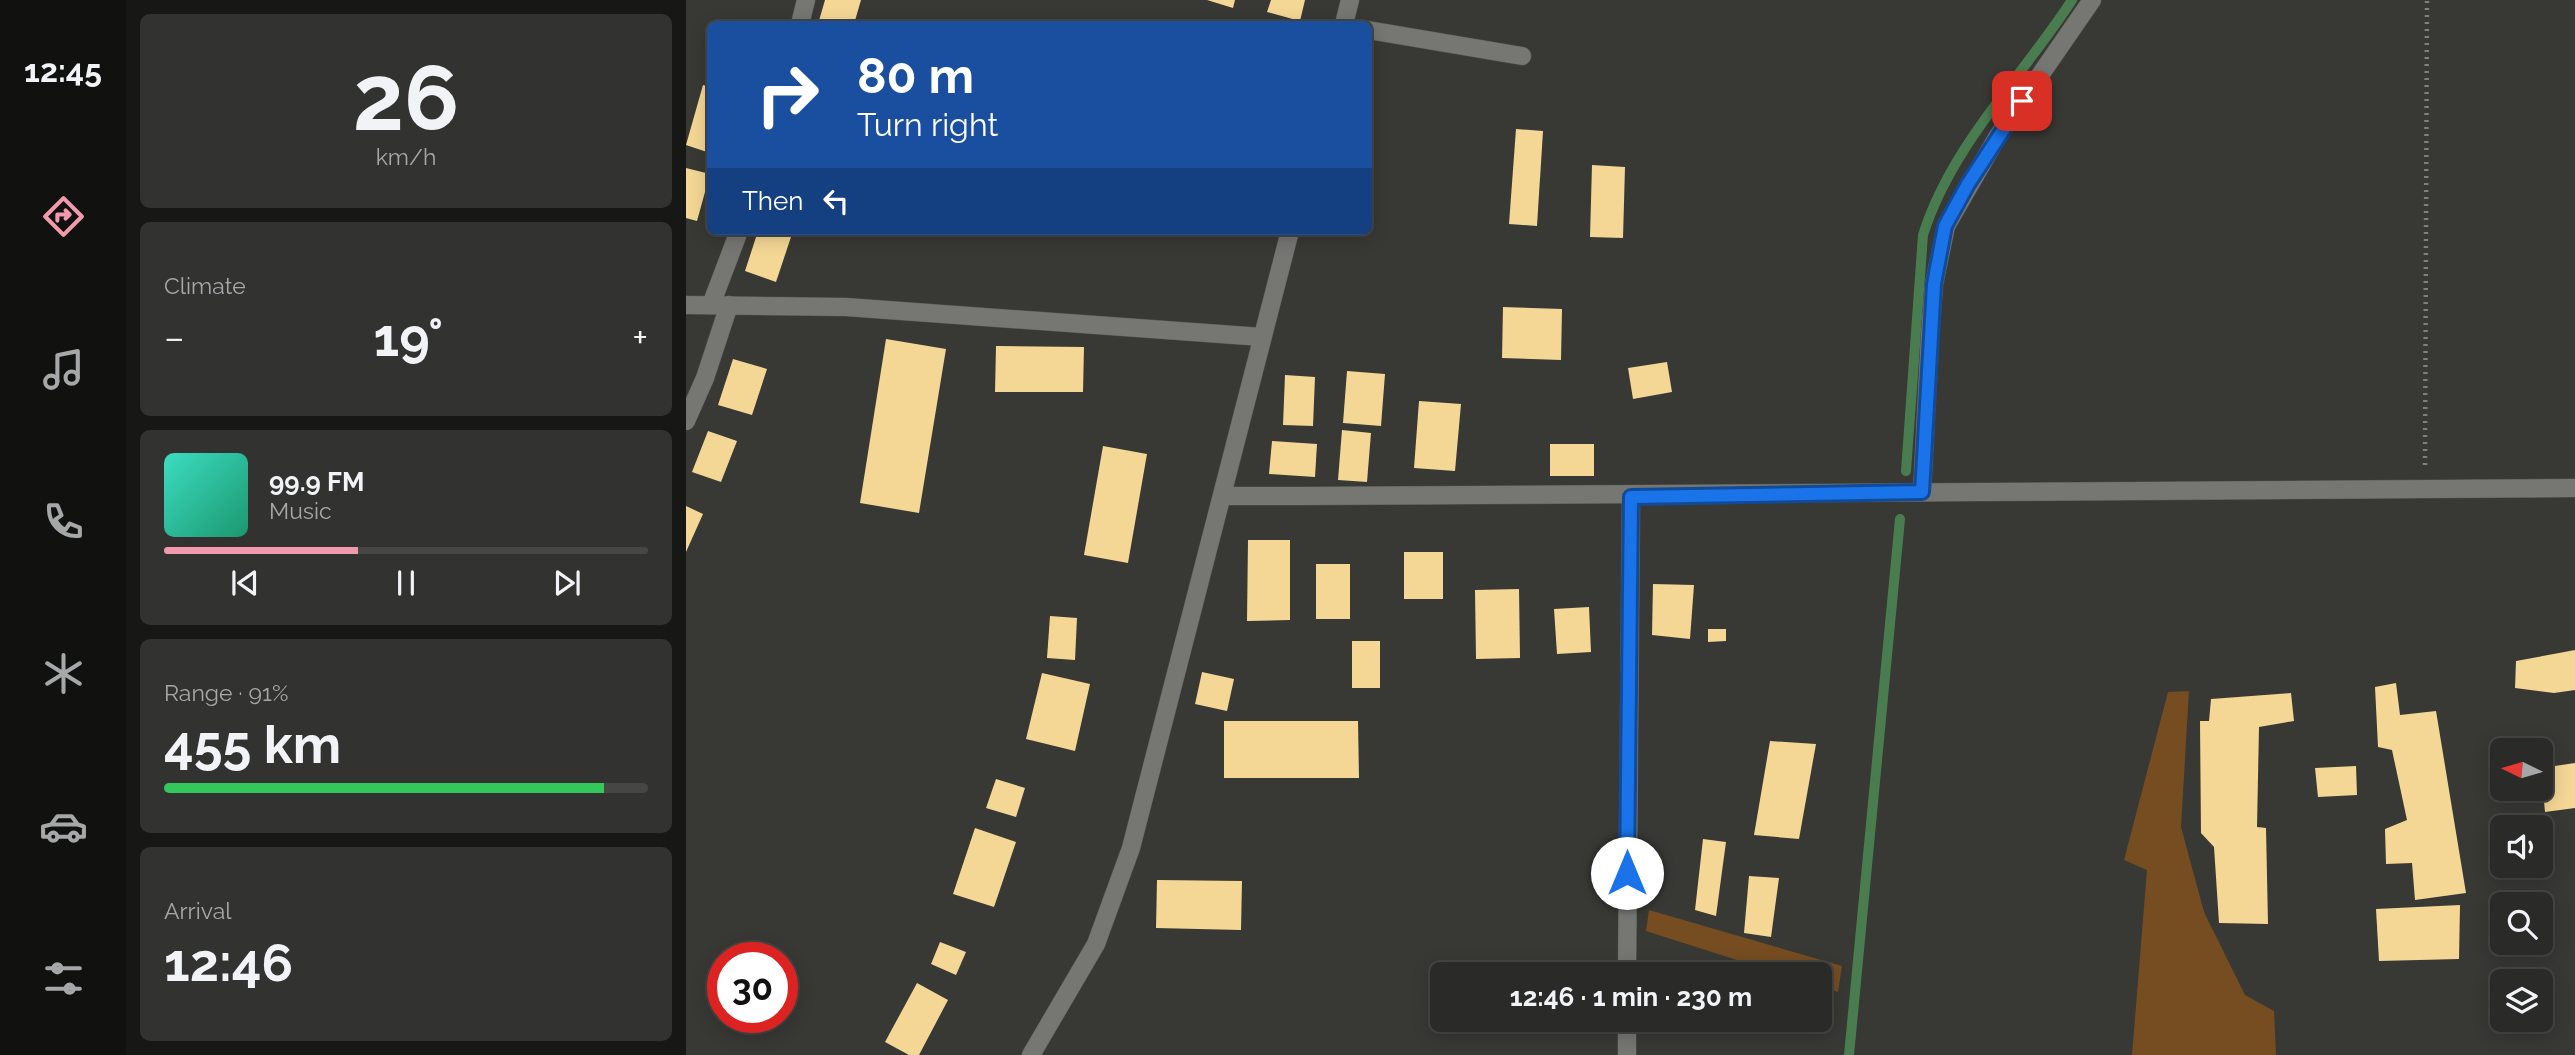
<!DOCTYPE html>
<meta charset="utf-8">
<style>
body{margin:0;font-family:Raleway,sans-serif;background:#323230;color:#f1f3f6;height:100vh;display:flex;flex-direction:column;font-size:26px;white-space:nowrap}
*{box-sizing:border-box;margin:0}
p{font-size:23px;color:#a5a7a8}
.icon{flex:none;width:38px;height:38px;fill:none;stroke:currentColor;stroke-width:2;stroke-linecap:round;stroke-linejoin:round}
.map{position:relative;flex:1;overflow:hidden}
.panel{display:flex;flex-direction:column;gap:14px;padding:14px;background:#171716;width:560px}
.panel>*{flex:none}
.guide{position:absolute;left:21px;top:21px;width:665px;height:214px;border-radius:10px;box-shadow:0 4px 18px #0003,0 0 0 2px #464645;background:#1a4fa0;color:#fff;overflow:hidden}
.needle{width:46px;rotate:275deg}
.controls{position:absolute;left:1804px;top:738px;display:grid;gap:14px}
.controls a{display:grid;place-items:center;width:63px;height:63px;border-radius:10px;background:#2a2a28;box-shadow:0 4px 18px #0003,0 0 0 2px #464645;font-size:35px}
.speed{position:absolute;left:21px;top:942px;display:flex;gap:14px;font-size:35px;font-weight:700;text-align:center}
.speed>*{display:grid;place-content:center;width:91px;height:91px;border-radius:50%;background:#2a2a28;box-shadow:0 4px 18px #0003,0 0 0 2px #464645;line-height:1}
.speed .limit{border:10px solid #d22;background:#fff;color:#111}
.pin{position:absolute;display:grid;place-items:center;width:60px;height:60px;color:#fff;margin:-30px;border-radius:14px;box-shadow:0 4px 10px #0006}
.me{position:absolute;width:77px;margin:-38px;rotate:0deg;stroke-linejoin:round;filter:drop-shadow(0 0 5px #0008)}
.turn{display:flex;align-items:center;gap:24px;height:147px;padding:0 35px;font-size:32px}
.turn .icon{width:91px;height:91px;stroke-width:2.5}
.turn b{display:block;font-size:49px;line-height:60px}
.then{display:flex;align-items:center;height:66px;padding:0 35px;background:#0003;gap:14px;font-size:26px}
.big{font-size:52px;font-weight:700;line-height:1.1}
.panel .card{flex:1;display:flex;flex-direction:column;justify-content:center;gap:10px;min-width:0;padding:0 24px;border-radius:10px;background:#323230}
.panel .dial{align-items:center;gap:0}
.dial b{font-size:91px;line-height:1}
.song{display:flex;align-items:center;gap:21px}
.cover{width:84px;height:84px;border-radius:10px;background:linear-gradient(135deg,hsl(170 70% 55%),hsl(160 70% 35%))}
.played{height:7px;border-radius:4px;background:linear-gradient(90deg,#f29aad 40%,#464645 40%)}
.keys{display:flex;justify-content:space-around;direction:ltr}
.heat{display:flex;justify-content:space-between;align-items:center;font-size:38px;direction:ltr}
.charge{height:10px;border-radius:5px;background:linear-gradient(90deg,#34c759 91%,#464645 0)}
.trip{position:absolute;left:744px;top:962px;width:402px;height:70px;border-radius:10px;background:#2a2a28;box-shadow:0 4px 18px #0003,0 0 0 2px #464645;font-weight:700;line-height:70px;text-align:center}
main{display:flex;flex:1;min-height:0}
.menu{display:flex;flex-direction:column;width:126px;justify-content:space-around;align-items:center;background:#111110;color:#a5a7a8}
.menu .icon{width:49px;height:49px}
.menu .current{color:#f29aad}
.menu b{font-size:32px;color:#f1f3f6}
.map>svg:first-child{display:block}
.green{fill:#754d21}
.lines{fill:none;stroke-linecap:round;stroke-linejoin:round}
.stream{stroke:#497d50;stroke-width:10}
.building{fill:#f4d795}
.minor-casing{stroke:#555553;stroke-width:19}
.tertiary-casing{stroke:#555553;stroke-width:19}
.path{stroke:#7f7f7d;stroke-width:4.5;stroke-dasharray:2 5;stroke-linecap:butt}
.minor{stroke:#767673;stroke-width:18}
.tertiary{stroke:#767673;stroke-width:18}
.route-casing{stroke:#114b97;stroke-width:18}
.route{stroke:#1a73e8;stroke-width:12}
</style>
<main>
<nav class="menu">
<b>12:45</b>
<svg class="icon current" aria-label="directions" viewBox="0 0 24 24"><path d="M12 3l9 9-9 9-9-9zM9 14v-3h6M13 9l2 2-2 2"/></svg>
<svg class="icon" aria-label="music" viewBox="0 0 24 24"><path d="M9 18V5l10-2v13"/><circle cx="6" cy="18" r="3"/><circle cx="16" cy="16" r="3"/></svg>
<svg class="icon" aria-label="phone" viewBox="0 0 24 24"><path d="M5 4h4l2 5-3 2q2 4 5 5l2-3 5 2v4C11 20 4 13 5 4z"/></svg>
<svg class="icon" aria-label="climate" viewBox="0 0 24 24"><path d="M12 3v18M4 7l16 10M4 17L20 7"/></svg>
<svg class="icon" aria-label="car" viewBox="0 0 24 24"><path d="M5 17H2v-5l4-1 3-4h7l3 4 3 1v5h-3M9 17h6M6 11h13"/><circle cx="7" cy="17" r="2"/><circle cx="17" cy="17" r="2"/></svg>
<svg class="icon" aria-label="filters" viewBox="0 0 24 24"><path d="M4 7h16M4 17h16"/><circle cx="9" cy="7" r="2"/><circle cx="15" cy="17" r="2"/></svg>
</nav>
<section class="panel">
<div class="card dial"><b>26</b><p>km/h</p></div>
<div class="card"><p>Climate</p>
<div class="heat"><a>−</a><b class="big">19°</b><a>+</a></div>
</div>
<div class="card">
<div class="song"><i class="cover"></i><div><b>99.9 FM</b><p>Music</p></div></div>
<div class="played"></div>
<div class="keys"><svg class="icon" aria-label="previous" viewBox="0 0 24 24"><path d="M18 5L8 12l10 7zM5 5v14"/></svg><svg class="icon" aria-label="pause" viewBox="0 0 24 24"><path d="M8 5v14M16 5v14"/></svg><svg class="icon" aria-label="next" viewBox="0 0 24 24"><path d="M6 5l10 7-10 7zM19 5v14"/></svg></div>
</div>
<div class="card"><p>Range · 91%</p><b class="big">455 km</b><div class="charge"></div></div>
<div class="card"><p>Arrival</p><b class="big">12:46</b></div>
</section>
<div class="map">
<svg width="1889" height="1055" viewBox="0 0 1889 1055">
<rect width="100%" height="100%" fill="#383835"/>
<g class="green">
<path d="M1503,691L1495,827L1518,912L1559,995L1588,1011L1590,1055H1446L1461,870L1438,860L1482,692Z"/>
<path d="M963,910L1156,966L1152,992L1134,986V975H1098L960,931Z"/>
</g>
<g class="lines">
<g class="stream">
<path d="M1220,471L1237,235C1265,146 1336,77 1386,0"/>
<path d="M1163,1055L1214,519"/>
</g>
</g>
<g class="building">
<path d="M139,0H175L168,24H132Z"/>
<path d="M521,0H549L547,8Z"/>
<path d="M585,0H619L614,21L581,12Z"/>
<path d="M17,85L24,87V153L0,145Z"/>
<path d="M830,129L857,131L851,226L823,224Z"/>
<path d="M906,165L939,167L937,238L904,237Z"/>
<path d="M0,168L24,174L11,221L0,218Z"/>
<path d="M72,231H107L90,282L59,271Z"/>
<path d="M817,307L876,309L875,360L816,358Z"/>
<path d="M200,339L260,349L233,513L174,503Z"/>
<path d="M310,346L398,347L397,392H309Z"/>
<path d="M47,359L81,369L66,415L32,405Z"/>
<path d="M981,362L986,392L947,399L942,368Z"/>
<path d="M661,371L699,374L695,426L657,423Z"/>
<path d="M599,375L629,377L627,426L597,425Z"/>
<path d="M733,401L775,404L769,471L728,468Z"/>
<path d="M656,430L685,433L681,482L652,480Z"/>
<path d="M22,431L51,441L35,482L6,472Z"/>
<path d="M586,441L631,444L629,477L583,474Z"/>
<rect x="864" y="444" width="44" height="32"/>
<path d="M417,446L461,454L442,563L398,555Z"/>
<path d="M0,506L17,514L0,552Z"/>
<path d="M562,540H604V620L561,621Z"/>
<rect x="718" y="552" width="39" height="47"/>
<rect x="630" y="564" width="34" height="55"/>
<path d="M967,584L1008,585L1004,639L966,635Z"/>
<path d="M833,589L834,658L790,659L789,590Z"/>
<path d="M903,607L905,652L871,654L868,609Z"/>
<path d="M364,616L391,618L389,660L361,658Z"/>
<path d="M1022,629H1040V641L1022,642Z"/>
<rect x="666" y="641" width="28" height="47"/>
<path d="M1889,650V690L1868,693L1829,688L1830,661Z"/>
<path d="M516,672L548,679L541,711L509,704Z"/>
<path d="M356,673L404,684L389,751L340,739Z"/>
<path d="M1710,683L1714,715L1750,711L1780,893L1729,900L1726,863L1700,864L1699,829L1721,820L1706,750L1692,747L1689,687Z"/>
<path d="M1605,693L1608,721L1573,727L1571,827L1580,828L1582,924L1533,923L1528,847L1515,833L1514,721H1523L1525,699Z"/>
<path d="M538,721H672L673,778H538Z"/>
<path d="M1084,741L1130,744L1113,839L1068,835Z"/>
<path d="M1889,763V808L1859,812L1855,768Z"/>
<path d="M1670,766L1671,795L1632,797L1629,768Z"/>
<path d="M310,779L339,788L330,817L300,808Z"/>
<path d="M289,828L330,842L308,907L267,894Z"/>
<path d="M1017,839L1040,842L1030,916L1009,910Z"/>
<path d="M1063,876L1093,878L1085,937L1058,933Z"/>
<path d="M471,880L556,881L555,930L470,928Z"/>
<path d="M1774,905L1773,959L1693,961L1690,909Z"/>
<path d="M254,942L280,952L270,975L245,964Z"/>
<path d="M231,983L262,1000L233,1055H223L199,1042Z"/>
</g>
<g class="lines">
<g class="minor-casing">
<g id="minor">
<path d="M114,24L120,0"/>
<path d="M682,30L836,56"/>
<path d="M0,305L160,307L576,337"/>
<path d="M25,305L53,231"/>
<path d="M0,421L19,378L43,305"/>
<path d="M1236,492L1244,336L1248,284L1260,226L1312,136L1406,0"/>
<path d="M941,975L945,497"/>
<path d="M941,1055V1020"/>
</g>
</g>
<g class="tertiary-casing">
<g id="tertiary">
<path d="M658,24L664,0"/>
<path d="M536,496C987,497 1438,489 1889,488"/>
<path d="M345,1055L410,944L445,848L604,231"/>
</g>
</g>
<path class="path" d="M1739,465L1741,0"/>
<use href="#minor" class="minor"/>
<use href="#tertiary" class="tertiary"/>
</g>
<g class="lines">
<g class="route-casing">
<path id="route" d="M941,873L945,497L1236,492L1248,284L1259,226L1282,184L1336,101"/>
</g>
<use href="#route" class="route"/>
</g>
</svg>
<div class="controls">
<a><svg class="needle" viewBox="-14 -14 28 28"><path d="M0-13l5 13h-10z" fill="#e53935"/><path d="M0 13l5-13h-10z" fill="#a5a7a8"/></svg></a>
<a><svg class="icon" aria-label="sound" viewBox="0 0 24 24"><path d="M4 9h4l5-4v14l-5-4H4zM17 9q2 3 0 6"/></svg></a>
<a><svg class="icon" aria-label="search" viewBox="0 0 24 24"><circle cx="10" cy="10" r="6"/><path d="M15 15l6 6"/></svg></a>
<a><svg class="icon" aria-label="layers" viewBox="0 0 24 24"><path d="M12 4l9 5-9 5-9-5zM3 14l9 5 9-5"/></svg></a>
</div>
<div class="speed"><div class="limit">30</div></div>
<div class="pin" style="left:1336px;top:101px;background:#d93025"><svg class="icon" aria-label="arrive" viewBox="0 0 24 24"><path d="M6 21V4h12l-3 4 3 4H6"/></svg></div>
<svg class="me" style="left:941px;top:873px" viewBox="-20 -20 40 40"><circle r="19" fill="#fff"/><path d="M0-13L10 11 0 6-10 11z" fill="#1a73e8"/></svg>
<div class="trip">12:46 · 1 min · 230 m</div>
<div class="guide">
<div class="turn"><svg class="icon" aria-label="right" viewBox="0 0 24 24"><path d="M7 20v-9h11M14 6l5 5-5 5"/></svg><div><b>80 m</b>Turn right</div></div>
<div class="then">Then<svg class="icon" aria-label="left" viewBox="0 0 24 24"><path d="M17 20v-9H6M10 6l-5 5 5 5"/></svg></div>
</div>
</div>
</main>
